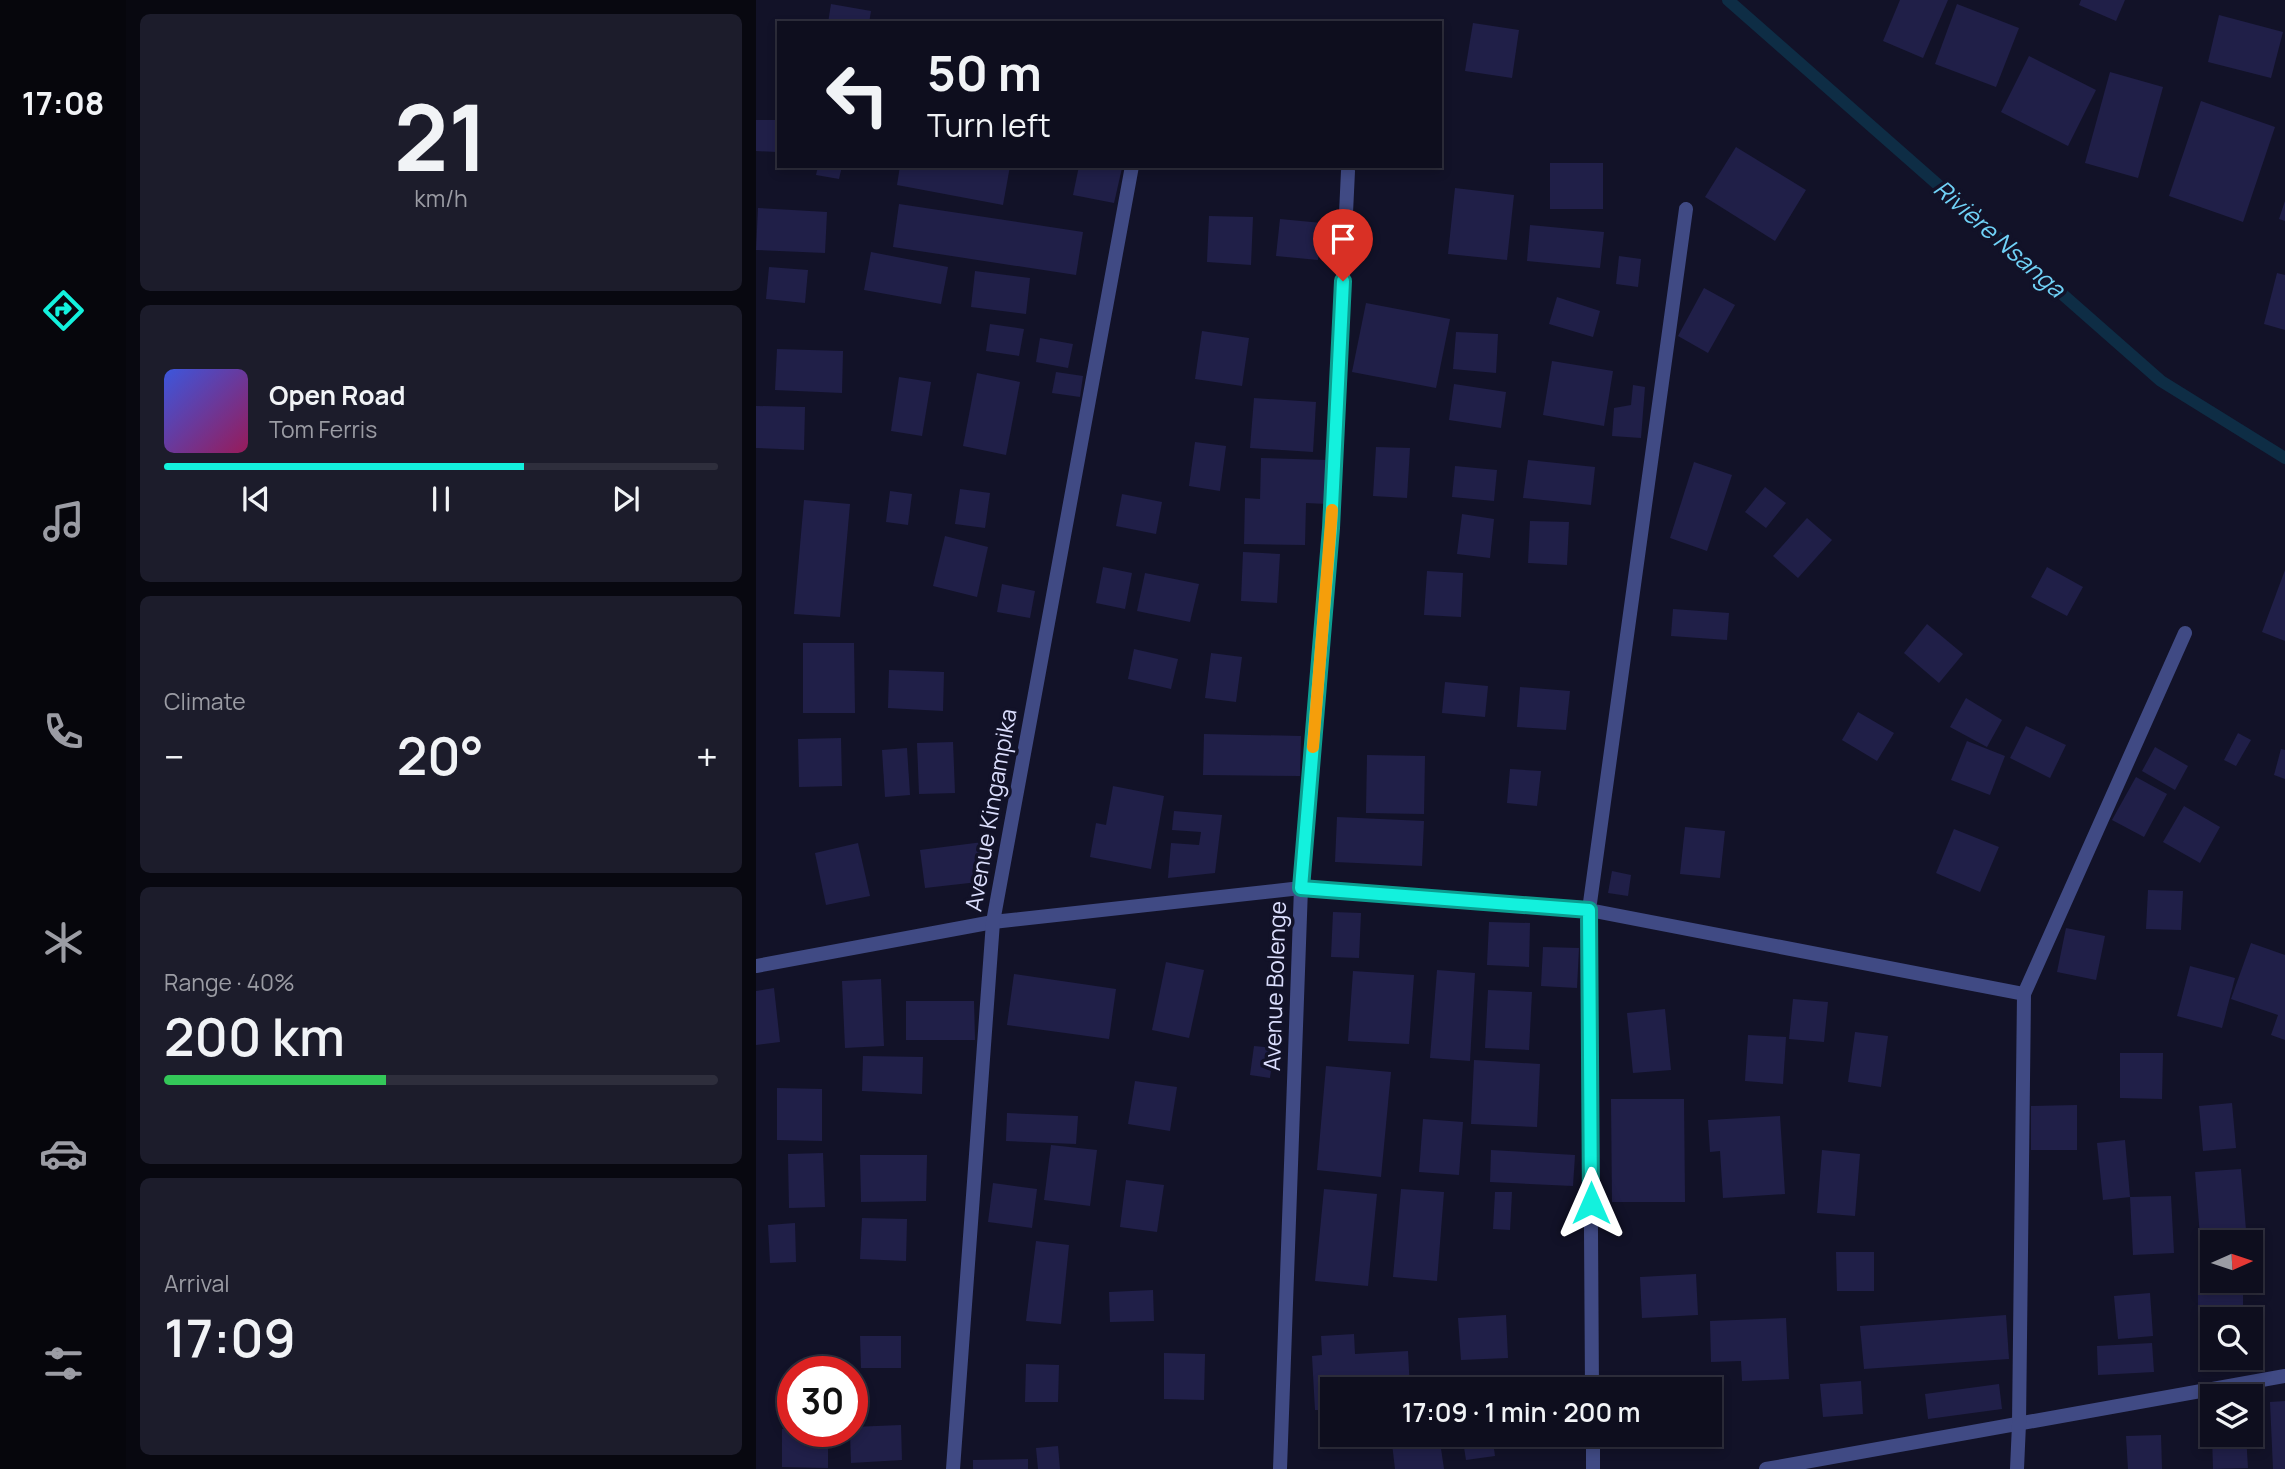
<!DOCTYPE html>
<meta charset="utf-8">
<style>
body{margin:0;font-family:Manrope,sans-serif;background:#1c1c2b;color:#f1f3f6;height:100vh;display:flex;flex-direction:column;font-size:26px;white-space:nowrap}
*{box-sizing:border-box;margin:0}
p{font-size:23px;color:#9b9ca4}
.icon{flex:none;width:38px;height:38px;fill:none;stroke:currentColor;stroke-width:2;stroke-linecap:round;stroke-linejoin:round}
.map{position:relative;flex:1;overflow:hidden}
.panel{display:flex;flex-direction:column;gap:14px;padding:14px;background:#080810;width:630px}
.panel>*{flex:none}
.banner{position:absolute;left:21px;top:21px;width:665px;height:147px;border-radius:0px;box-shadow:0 4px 10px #0003,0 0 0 2px #2e2e3c;background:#0e0e1e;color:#f1f3f6;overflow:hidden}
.needle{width:46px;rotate:87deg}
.buttons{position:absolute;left:1444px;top:1230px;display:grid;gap:14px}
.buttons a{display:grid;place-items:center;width:63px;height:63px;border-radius:0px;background:#0e0e1e;box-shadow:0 4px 10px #0003,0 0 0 2px #2e2e3c;font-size:35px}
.speed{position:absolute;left:21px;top:1356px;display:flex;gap:14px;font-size:35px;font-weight:700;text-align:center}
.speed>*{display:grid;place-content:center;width:91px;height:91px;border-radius:50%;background:#0e0e1e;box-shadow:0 4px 10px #0003,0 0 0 2px #2e2e3c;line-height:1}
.speed .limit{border:10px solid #d22;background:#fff;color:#111}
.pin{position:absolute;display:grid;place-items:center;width:60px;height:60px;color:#fff;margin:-72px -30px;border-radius:50% 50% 50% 0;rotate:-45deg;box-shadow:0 0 7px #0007}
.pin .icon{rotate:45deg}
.me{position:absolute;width:77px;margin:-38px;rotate:0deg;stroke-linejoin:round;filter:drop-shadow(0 0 5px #0008)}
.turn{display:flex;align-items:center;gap:24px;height:147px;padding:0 35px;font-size:32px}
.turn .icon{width:91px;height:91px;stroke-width:2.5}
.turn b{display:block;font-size:49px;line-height:60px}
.big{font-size:52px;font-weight:600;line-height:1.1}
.panel .tile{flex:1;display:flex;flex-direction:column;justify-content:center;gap:10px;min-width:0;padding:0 24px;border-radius:10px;background:#1c1c2b}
.panel .dial{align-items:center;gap:0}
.dial b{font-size:91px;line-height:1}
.song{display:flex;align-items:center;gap:21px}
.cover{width:84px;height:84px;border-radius:10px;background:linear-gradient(135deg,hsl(230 70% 55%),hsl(330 70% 35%))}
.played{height:7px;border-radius:4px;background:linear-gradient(90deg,#13f1dd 65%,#2e2e3c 65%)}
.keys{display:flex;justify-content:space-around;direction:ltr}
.heat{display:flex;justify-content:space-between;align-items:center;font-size:38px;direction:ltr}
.charge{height:10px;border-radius:5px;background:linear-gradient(90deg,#34c759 40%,#2e2e3c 0)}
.trip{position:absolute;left:564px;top:1377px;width:402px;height:70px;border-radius:0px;background:#0e0e1e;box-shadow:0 4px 10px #0003,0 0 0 2px #2e2e3c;font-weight:600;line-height:70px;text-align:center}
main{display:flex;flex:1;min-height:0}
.dock{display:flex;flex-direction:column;width:126px;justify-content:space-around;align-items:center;background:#06060c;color:#9b9ca4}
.dock .icon{width:49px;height:49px}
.dock .active{color:#13f1dd}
.dock b{font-size:32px;color:#f1f3f6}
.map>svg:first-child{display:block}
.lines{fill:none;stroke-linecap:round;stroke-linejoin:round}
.stream{stroke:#0e2d45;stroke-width:12}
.building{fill:#201f48}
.street{stroke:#404a84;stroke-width:14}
.route-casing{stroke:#0c9d90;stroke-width:18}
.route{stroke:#13f1dd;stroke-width:12}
.slow{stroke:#f59e0b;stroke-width:12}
.labels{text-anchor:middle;stroke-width:7;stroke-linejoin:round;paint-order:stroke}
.street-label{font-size:23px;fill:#dbdefd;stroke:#121228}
.water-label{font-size:24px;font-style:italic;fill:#70d2f7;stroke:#121228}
</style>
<main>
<nav class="dock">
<b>17:08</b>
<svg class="icon active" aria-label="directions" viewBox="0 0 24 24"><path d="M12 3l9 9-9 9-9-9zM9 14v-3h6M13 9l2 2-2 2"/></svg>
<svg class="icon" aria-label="music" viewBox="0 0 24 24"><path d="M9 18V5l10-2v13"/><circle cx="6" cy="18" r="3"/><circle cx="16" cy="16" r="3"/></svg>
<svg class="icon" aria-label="phone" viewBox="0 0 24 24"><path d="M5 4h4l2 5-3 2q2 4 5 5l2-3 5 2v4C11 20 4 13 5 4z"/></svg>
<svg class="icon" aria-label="climate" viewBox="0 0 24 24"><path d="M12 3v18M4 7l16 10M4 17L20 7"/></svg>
<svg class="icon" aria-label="car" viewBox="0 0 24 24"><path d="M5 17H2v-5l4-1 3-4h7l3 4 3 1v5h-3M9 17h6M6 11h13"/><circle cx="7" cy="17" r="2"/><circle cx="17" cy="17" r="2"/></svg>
<svg class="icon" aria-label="filters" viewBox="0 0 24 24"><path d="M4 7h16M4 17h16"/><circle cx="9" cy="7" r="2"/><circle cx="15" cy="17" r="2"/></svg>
</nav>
<section class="panel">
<div class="tile dial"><b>21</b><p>km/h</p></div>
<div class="tile">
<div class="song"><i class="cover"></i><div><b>Open Road</b><p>Tom Ferris</p></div></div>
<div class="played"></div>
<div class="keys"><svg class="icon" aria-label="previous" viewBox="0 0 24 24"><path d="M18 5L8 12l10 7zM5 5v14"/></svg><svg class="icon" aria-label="pause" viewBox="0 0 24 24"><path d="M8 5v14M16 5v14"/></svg><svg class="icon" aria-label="next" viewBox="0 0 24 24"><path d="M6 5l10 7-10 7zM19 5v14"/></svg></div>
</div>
<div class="tile"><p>Climate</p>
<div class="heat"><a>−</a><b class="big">20°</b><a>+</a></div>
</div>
<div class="tile"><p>Range · 40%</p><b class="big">200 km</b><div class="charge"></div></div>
<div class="tile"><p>Arrival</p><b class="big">17:09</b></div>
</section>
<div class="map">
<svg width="1529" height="1469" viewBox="0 0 1529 1469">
<rect width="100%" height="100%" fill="#121228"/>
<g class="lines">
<path class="stream" d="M972,0L1405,381L1529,458"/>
</g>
<g class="building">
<path d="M1144,0H1192L1167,58L1127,41Z"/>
<path d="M1325,0H1369L1360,21L1323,5Z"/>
<path d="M75,4L115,11L113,23H72Z"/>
<path d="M1201,4L1263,28L1240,87L1179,64Z"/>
<path d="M1463,15L1527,32L1515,78L1452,62Z"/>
<path d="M717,23L763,30L756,78L709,71Z"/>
<path d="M1273,56L1340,90L1312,146L1245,112Z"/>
<path d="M1354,72L1407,87L1382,178L1329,163Z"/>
<path d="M1445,101L1519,127L1487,222L1413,196Z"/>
<path d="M0,120H22L21,152L0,151Z"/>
<path d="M980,147L1050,190L1019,241L949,197Z"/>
<rect x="794" y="163" width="53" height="46"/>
<path d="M62,166H86L83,179L60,175Z"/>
<path d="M144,166H254L247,205L141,185Z"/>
<path d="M323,166L366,168L358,203L317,195Z"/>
<path d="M699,188L758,195L751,260L692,254Z"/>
<path d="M1529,201V221L1523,219Z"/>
<path d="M143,204L327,232L320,275L137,247Z"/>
<path d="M2,208L71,212L69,253L0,250Z"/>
<path d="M453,216L497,217L495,265L451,262Z"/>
<path d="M524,219L566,223L562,260L520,256Z"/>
<path d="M774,225L848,232L844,268L771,261Z"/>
<path d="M115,252L192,267L185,304L108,290Z"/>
<path d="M863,256L885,259L882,287L860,284Z"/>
<path d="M13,267L52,270L49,303L10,299Z"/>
<path d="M219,271L274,278L270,314L215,307Z"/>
<path d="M1521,273L1529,275V330L1508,324Z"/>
<path d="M948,288L979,305L952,353L922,336Z"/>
<path d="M801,297L844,311L837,337L793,324Z"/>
<path d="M610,303L694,319L680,388L596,372Z"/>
<path d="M234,324L268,329L263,356L230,351Z"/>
<path d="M446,331L493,338L486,386L439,379Z"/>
<path d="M700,332L742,334L740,373L697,369Z"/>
<path d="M284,338L317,344L312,368L280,362Z"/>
<path d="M21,349L87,351L86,393L19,390Z"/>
<path d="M796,361L857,371L848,426L787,415Z"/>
<path d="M300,372L327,376L324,397L296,393Z"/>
<path d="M221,373L264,382L250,455L207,446Z"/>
<path d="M143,377L175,382L166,436L135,431Z"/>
<path d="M698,384L750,392L745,428L693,420Z"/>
<path d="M877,385L889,387L885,438L856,436L858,408L875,405Z"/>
<path d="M498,398L560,402L557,452L494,448Z"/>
<path d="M0,406L49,407L48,450L0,448Z"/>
<path d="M439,442L470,446L464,491L433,486Z"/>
<path d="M620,447L654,448L651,498L617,496Z"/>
<path d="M505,458L571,460V504L550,503L549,545L488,544L489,498L504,499Z"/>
<path d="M772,460L839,467L835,505L767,498Z"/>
<path d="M938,462L976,475L951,551L914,538Z"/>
<path d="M699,466L741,470L738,501L696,497Z"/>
<path d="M1009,487L1030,503L1010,528L989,512Z"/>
<path d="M204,489L234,493L229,528L199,524Z"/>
<path d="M134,491L156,494L152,525L130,522Z"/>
<path d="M366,494L406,502L400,534L360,526Z"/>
<path d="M48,500L94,504L84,617L38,614Z"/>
<path d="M706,514L738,519L734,558L701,554Z"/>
<path d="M1051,518L1076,540L1042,578L1017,556Z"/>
<path d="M774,521L813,522L811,565L772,563Z"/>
<path d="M189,536L232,547L221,597L177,586Z"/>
<path d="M487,552L524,554L521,603L485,601Z"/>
<path d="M347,567L376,573L369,609L340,603Z"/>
<path d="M1291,567L1327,587L1311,616L1275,597Z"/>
<path d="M1529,570V641L1506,632Z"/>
<path d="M671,571L707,573L705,617L668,615Z"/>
<path d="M389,573L443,584L434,622L381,611Z"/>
<path d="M246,584L279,591L274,618L241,612Z"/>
<path d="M917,609L973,613L971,640L915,636Z"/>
<path d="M1171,624L1207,654L1183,683L1148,653Z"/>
<path d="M47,643H98L99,713H47Z"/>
<path d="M378,649L422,659L415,689L372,679Z"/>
<path d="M455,653L486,657L480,702L449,698Z"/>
<path d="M133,670L188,672L187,711L132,708Z"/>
<path d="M689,682L732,686L729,717L686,713Z"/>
<path d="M764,687L814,691L810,730L761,727Z"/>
<path d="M1210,698L1246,720L1231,747L1194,727Z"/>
<path d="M1102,712L1138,733L1121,761L1086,740Z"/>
<path d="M1270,726L1310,745L1294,778L1254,758Z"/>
<path d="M1482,733L1495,740L1480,766L1468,760Z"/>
<path d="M448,734L545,736L544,776L447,775Z"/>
<path d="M85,738L86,786L43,787L42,739Z"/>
<path d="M1211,741L1249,756L1234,795L1195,780Z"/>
<path d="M197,742L199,793L163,794L161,743Z"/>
<path d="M1399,747L1432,766L1419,790L1386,771Z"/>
<path d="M151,748L154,795L129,797L126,750Z"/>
<path d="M1525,749L1529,750V779L1518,775Z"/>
<path d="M611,755L669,756L668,814L610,813Z"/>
<path d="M754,769L785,771L781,806L751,803Z"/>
<path d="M1380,777L1411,794L1388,837L1356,820Z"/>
<path d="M357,786L408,796L395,869L334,857L340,823L350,825Z"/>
<path d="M1428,806L1464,827L1444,863L1407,842Z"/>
<path d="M418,811L466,815L459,873L412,878L415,843L443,845L445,832L416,830Z"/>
<path d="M581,817L668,821L666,866L579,862Z"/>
<path d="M929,827L969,831L964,878L924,874Z"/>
<path d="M1198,829L1243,847L1224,892L1180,873Z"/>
<path d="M227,842L231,881L169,888L164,850Z"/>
<path d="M102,843L114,896L70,905L59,853Z"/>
<path d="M856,871L875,875L872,896L852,893Z"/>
<path d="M1392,890L1427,891L1425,930L1390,929Z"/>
<path d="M577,912L605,913L603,958L575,957Z"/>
<path d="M733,922L774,923L773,967L731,965Z"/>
<path d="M1310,928L1349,936L1340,980L1301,972Z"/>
<path d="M1495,943L1529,955V1040L1515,1035L1522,1015L1475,999Z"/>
<path d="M787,947L823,948L821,988L785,986Z"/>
<path d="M410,962L448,970L433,1038L396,1030Z"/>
<path d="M1434,966L1479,978L1466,1028L1421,1016Z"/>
<path d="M681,970L719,973L714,1061L674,1058Z"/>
<path d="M597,971L658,975L653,1044L592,1041Z"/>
<path d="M258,974L360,989L353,1039L251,1025Z"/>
<path d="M125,979L128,1046L89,1048L86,981Z"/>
<path d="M18,988L24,1042L0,1045V991Z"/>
<path d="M732,990L776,992L773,1050L729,1048Z"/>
<path d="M1037,999L1072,1002L1068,1042L1033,1039Z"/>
<path d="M150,1001H218L219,1040H150Z"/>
<path d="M909,1009L915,1070L877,1073L871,1013Z"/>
<path d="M1099,1032L1132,1036L1125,1087L1092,1082Z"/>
<path d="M992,1035L1030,1037L1027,1084L989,1081Z"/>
<path d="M498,1046L518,1048L514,1078L494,1075Z"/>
<path d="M1364,1053H1407L1406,1099L1364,1098Z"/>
<path d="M107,1056L167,1057L166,1094L106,1091Z"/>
<path d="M718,1060L784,1064L781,1127L715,1124Z"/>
<path d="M570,1066L635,1072L625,1177L561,1170Z"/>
<path d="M379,1081L421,1087L414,1131L372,1124Z"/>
<path d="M21,1088L66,1089V1141L21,1140Z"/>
<path d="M855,1099H928L929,1202H856Z"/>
<path d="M1476,1103L1480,1148L1447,1151L1443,1106Z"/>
<path d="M1321,1105V1150H1275V1106Z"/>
<path d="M251,1113L322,1116L320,1144L250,1141Z"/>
<path d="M1024,1116L1029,1194L967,1198L964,1151L954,1152L952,1120Z"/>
<path d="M667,1119L707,1122L703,1175L663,1172Z"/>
<path d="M1369,1140L1374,1197L1347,1200L1341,1143Z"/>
<path d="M295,1145L341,1150L334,1206L288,1200Z"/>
<path d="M735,1150L819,1155L817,1186L734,1182Z"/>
<path d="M1066,1150L1104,1154L1099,1216L1061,1213Z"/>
<path d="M67,1153L69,1207L33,1208L32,1154Z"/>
<path d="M104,1155H171L170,1201L105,1202Z"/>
<path d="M1485,1169L1491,1242H1456V1249L1445,1250L1439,1172Z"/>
<path d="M370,1180L408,1185L401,1232L364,1227Z"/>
<path d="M237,1183L281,1189L276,1228L232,1222Z"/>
<path d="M568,1189L621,1194L612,1286L559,1281Z"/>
<path d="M645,1189L688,1192L681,1281L637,1277Z"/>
<path d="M739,1192H756L754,1230L737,1229Z"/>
<path d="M1415,1196L1418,1253L1377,1255L1374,1197Z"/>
<path d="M106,1218L151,1219L150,1261L104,1259Z"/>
<path d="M39,1223L40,1262L14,1263L12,1225Z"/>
<path d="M280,1241L313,1245L305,1324L270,1321Z"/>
<path d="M1080,1252H1118V1291H1081Z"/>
<path d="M1442,1266H1456V1281H1487V1316H1442Z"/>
<path d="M940,1274L942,1315L886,1318L884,1277Z"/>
<path d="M397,1290L398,1321L354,1322L353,1292Z"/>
<path d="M1394,1293L1397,1336L1362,1339L1358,1296Z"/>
<path d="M750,1315L752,1358L705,1360L702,1318Z"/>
<path d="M1250,1315L1253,1359L1108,1369L1104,1326Z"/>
<path d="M1030,1318L1033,1379L986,1381L985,1361L955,1362L954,1321Z"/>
<path d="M598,1334L599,1354L652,1351L654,1390H576V1410H559L556,1356L566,1355L565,1336Z"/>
<path d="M104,1336H145V1368H105Z"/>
<path d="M1396,1343L1398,1372L1342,1375L1341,1346Z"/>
<path d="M408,1353L449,1354L448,1400L408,1399Z"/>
<path d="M270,1364L303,1365L302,1402H269Z"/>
<path d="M1105,1381L1107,1414L1067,1417L1064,1384Z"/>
<path d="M1243,1384L1246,1409L1172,1419L1169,1394Z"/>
<path d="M1529,1401V1469H1517L1514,1402Z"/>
<path d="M145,1425L146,1460L95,1463L94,1432H96V1427Z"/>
<path d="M26,1429H37V1432H72V1468L26,1467Z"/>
<path d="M635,1435H683L688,1469H639Z"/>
<path d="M706,1435H736L739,1456L710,1460Z"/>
<path d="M1405,1435L1406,1469H1372L1370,1436Z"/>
<path d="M1456,1435H1490L1492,1468L1457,1469Z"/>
<path d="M302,1446L304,1469H282L280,1448Z"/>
<path d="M272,1459V1469H217V1460Z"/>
</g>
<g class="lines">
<g class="street">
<path d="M0,966L237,922L545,888L833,910L1268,994"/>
<path d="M836,1390L833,910L930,209"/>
<path d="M837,1435V1469"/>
<path d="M197,1469L237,922L376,166"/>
<path d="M524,1469L545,888L575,528L592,171"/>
<path d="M1010,1469L1529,1376"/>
<path d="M1261,1469L1263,1424L1268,994L1429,633"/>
</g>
</g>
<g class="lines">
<g class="route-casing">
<path id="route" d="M587,281L575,528L545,888L833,910L835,1203"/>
</g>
<use href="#route" class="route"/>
<path class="slow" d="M557,747L576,510"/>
</g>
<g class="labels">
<g class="street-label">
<text transform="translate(235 810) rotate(-80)" y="8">Avenue Kingampika</text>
<text transform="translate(519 986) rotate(-88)" y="8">Avenue Bolenge</text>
</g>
<g class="water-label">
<text transform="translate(1243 239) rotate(41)" y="8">Rivière Nsanga</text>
</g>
</g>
</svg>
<div class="buttons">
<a><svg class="needle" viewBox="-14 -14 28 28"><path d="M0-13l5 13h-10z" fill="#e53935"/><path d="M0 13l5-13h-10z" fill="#9b9ca4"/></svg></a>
<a><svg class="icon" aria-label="search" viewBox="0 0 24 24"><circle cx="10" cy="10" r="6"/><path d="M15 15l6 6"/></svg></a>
<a><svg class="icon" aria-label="layers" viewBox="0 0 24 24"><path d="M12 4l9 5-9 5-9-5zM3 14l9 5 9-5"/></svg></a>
</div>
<div class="speed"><div class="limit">30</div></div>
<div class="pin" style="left:587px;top:281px;background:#d93025"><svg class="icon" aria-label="arrive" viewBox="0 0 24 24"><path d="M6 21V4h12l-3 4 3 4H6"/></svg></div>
<svg class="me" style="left:835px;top:1203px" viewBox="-20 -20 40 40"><path d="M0-17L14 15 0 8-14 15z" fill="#13f1dd" stroke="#fff" stroke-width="4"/></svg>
<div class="trip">17:09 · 1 min · 200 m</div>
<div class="banner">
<div class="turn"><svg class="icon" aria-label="left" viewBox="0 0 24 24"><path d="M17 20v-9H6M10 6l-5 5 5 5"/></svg><div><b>50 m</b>Turn left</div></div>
</div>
</div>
</main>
